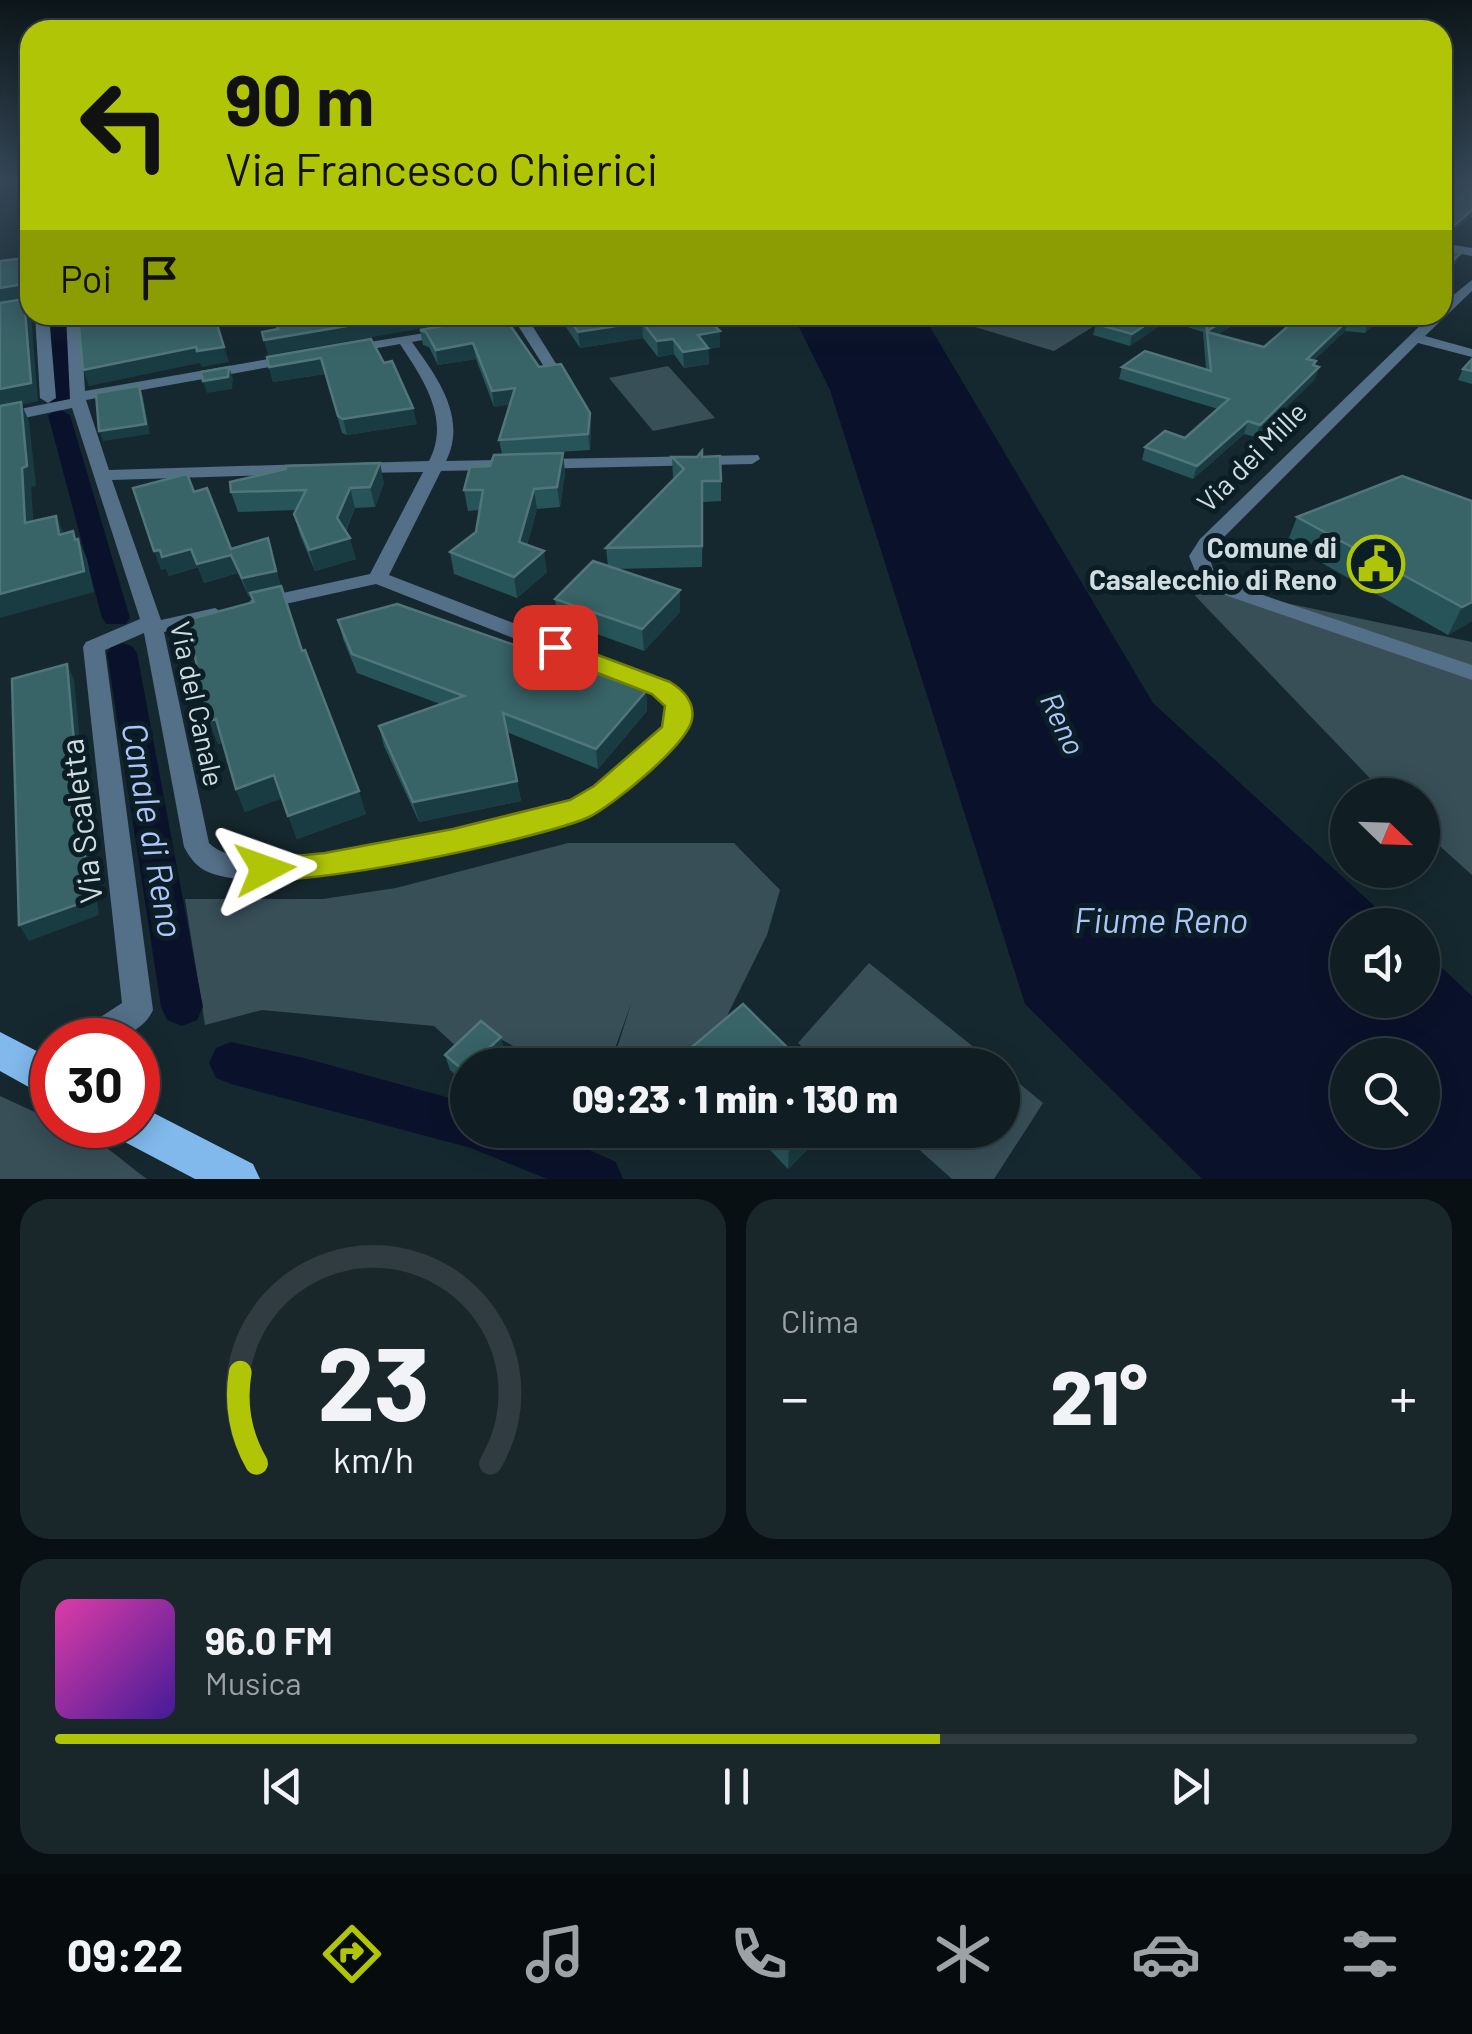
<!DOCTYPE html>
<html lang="it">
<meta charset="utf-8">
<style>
body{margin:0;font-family:Barlow,sans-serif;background:#19272b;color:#f1f3f6;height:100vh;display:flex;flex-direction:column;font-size:38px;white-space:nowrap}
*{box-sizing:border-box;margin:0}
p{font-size:32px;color:#9ca2a6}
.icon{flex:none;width:55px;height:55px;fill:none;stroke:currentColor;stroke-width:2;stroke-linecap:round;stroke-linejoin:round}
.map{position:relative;height:1179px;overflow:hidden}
.drawer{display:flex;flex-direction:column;gap:20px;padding:20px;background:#091013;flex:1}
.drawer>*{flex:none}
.top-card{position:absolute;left:20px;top:20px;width:1432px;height:305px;border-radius:30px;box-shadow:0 5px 25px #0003,0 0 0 2px #303c41;background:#afc506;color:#111;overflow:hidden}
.needle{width:65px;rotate:113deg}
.controls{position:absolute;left:1330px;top:778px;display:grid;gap:20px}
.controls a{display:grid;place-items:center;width:110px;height:110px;border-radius:50%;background:#101e23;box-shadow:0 5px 25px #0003,0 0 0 2px #303c41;font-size:50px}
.speed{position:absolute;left:30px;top:1018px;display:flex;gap:20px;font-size:50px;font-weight:700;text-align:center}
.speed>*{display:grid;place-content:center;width:130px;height:130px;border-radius:50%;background:#101e23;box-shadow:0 5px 25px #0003,0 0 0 2px #303c41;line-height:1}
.speed .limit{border:15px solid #d22;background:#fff;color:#111}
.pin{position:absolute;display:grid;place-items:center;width:85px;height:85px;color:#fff;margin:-42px;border-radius:20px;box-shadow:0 5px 15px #0006}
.me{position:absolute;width:110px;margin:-55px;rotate:86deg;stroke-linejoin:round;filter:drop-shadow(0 0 8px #0008)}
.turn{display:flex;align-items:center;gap:35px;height:210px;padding:0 40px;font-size:45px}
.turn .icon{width:130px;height:130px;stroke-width:2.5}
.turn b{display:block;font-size:70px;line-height:85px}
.then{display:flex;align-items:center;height:95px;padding:0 40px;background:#0003;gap:20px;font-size:38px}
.big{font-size:75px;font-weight:800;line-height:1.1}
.drawer .widget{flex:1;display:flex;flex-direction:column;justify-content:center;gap:15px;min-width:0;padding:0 35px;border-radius:30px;background:#19272b}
.drawer .dial{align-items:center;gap:0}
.dial svg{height:260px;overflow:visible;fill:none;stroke:#303c41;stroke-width:7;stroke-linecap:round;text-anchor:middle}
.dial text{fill:#f1f3f6;stroke:none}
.song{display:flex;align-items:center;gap:30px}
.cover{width:120px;height:120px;border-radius:15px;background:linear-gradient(135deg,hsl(320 70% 55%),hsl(260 70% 35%))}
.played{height:10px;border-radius:5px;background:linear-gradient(90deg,#afc506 65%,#303c41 65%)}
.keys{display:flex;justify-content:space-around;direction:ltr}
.heat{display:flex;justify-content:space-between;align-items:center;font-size:55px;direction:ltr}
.drawer .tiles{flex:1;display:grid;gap:20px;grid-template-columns:1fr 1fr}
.widget:last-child{grid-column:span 2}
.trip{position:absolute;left:450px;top:1048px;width:570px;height:100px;border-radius:50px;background:#101e23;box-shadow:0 5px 25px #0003,0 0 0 2px #303c41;font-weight:800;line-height:100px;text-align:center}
.dock{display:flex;height:160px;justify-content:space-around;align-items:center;background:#060c0e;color:#9ca2a6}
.dock .icon{width:70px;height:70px}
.dock .current{color:#afc506}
.dock b{font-size:45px;color:#f1f3f6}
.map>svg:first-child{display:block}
.green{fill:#384f58}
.water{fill:#0a122b;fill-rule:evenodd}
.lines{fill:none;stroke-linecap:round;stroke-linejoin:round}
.canal{fill:#0a122b;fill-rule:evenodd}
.minor{fill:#546f88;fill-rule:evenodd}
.primary{fill:#81b9ed;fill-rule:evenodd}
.wall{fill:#265458}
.shaded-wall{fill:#183c42}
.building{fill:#386367;stroke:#50767a;stroke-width:2.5}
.route{fill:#afc506;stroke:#728004;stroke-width:2.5}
.labels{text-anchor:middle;stroke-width:10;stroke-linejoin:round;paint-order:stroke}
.street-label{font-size:28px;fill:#d1dce0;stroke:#0c1e25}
.poi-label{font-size:28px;font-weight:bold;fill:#d1dce0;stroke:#0c1e25;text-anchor:end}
.water-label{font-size:30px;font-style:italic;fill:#afc4fc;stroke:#0c1e25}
.near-street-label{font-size:32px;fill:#d1dce0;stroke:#0c1e25}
.near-water-label{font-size:35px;font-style:italic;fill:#afc4fc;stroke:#0c1e25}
</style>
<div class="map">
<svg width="1472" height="1179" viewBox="0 0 1472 1179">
<rect width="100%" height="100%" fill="#16282f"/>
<g class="green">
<path d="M969,315H1112L1054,351L975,327Z"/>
<path d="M668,366L715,418L653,431L609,378Z"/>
<path d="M1181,581L1472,642V875L1423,831L1422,795H1386Z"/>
<path d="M568,843H734L780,890L767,935L720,1030L682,1065L612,1064L632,1001L609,1065H510L515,1047L481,1028L457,1047L434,1026L262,1010L205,1025L185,899H323L396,888Z"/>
<path d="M869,963L996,1065H823L798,1043Z"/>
<path d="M1003,1070L1043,1103L994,1179H952L897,1130H1002Z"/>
<path d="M0,1096L52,1120V1125C87,1125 120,1160 147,1179H0Z"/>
</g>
<path class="water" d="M793,315H923L1153,703L1395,925H1348V1000H1422L1423,950L1472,996V1179H1202L1025,1004L830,390ZM1348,1055H1422V1130H1348Z"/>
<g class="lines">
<g class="canal">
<path d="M51,315H69L70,400L59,406L48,400Z"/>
<path d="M59,409L70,415L130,618L126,624H106L102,618L48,415Z"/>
<path d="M122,643L132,646L137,653L203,1007L197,1020L182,1026L167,1020L161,1007L107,653L112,646Z"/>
<path d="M231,1042L304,1058L468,1103V1130H545L616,1162L623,1179H547L471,1148L231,1084L216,1078L209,1063L216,1048Z"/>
</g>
<g class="minor">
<path d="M1442,243L1472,248V256L1442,250Z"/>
<path d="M1472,280V291L1425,336L1472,349V357L1418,343L1215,546L1209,556L1213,569L1239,587L1472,665V680L1225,595L1197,576L1189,556L1200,539L1431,315H1442V304Z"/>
<path d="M35,315H49L56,398L48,403L40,398Z"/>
<path d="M66,315H80L85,391L292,355L299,359L292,363L86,400L109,470L308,464L317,469L308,474L112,480L161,620L215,608L225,614L222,619L164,632L209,843C249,886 452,831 508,817C528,812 550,810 568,803C606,788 645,753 667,720L663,700L653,693L376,584L258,610L251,608L248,604L251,600L370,574L423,472L357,473L348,468L357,463L429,461C451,419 423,379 400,344L350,353L343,349L345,346L449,329V335L412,342C436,376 468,417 446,461L758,455L760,459L752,464L441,471L389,575L669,683L684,696L691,720C665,762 624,803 576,820C505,843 267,904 204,870C195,865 189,856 184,847L144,633L105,650L153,1010C143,1032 118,1040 96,1040L92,1030L96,1020L122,1003L83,647L86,642L140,619L72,408L0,423V413L70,399Z"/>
<path d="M521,315H554L530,322L560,370L558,373H548L517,324L483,330L476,326Z"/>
</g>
<g class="primary">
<path d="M30,261V271L0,277V267Z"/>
<path d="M0,1032L52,1059V1100L0,1071Z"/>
<path d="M138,1105L253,1164L260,1179H195L121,1140L115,1125H138Z"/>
</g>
</g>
<g class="wall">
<path d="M1442,182L1472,183V218L1470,217L1445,240H1442Z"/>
<path d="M503,315L539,367L590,413L591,429L590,450L544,453H563L565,473L560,507L537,509L527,545L547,572L517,598L454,574L450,552L476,532L480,510L468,511L464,490L502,454L499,440L510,404L494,407L476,359L438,365L429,347L423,345L420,330Z"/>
<path d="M558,315H704L720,347L708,349L709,364L684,368L674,354L658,357L643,338L580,348Z"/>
<path d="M1175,315L1130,346L1093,335L1096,324Z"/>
<path d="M1187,315H1249L1217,335L1264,347L1290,325L1254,315H1383L1365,333L1345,331L1313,361L1315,379L1256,437L1244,434L1193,479L1142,460L1145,447L1185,438L1218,409L1119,379L1122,367L1206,369L1203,332L1184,326Z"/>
<path d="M371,339L417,424L347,435L342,433L325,374L273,382L269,367Z"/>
<path d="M1472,359V384L1458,380L1463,369Z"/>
<path d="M672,457H702L721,481V501L703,502L702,567L615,569L680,612L644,651L558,620L555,599L608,566L606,548L675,479L673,477Z"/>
<path d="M1402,476L1472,621L1448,635L1287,543L1297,517Z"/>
<path d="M384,483L375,507L355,508L346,531L356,559L315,571L300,535L294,514L296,510L238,512L231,492Z"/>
<path d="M194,492L231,549L268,538L281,588L302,651L366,814L297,839L282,798L245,812L236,789L222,743L218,744L209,721L253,602L251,596L249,597L238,573L204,583L198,567L169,576L166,568L161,570Z"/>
<path d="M338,620L646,691L647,711L598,769L507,732L521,801L419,822L384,746L379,726L440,704L357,673L343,639Z"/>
<path d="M501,1037L504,1052L498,1058L506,1065H468V1086L450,1070L445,1055Z"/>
<path d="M692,1047L805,1065H693Z"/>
<path d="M751,1130H827L788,1169Z"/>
</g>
<g class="shaded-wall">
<path d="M1472,210L1470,217L1445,240L1449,230Z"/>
<path d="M1461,253L1456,263L1442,276V270Z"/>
<path d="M26,258L30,268V299L28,295Z"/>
<path d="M23,284L29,300L25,301L31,315L38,401L22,405L29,421L36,486L31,487L35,544L25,523L0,409V288Z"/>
<path d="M411,315H499L268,355L264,340Z"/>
<path d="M1161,315H1175L1130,346L1132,334Z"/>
<path d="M1234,315H1249L1208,340L1207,332L1204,343L1207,331Z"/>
<path d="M1376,315H1383L1365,333L1369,322Z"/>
<path d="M1349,319L1345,331L1303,371L1307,359Z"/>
<path d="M642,322L643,338L580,348L578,332Z"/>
<path d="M720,331V347L708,349L709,364L684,368L683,352L698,335Z"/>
<path d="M673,339L674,354L658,357L657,341Z"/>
<path d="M473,343L476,359L438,365L436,350Z"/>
<path d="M196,347H224L229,362L202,367L200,363L89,386L83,370Z"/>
<path d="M321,358L325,374L273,382L269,367Z"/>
<path d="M1316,361L1312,373L1319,367L1315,379L1256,437L1260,425Z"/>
<path d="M229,367L233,379L232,389L207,393L203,381Z"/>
<path d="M139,386L143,396L150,434L103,441L99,431Z"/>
<path d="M515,388L517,403L494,407L492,391Z"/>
<path d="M413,408L417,424L347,435L343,419Z"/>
<path d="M590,413L591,429L590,450L588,434Z"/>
<path d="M1248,421L1244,434L1193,479L1197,466Z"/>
<path d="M563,453L565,473L560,507L557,487Z"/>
<path d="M380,463L384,483L375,507L370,487Z"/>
<path d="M350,488L355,508L342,538L337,518Z"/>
<path d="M534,489L537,509L522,563L519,542Z"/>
<path d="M56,516L65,536L59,535Z"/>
<path d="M73,531L79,546L78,539L87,559L94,592L0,618V594L75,540Z"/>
<path d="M268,538L282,590L249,597L242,578Z"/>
<path d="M350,538L356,559L315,571L309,550Z"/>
<path d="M191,549L231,555L238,573L204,583L198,567L169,576L166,568L161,570L154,551L160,550Z"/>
<path d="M544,551L547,572L517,598L514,577Z"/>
<path d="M680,590V612L644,651L642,629Z"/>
<path d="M1472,602V621L1448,635L1462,607Z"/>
<path d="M67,664L74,679L90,846L99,915L29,941L19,925L82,831Z"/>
<path d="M646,691L647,711L598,769L596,749Z"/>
<path d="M216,719L225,742L218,744L209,721Z"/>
<path d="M274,775L283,798L245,812L236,789Z"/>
<path d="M517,781L521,801L419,822L413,802Z"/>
<path d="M359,791L366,814L297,839L288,816Z"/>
<path d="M501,1037L504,1052L492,1065L488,1049Z"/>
<path d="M806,1130H827L788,1169L789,1147Z"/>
</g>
<g class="building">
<path d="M1442,182L1472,183V210L1449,230L1442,232Z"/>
<path d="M1442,247L1461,253L1442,270Z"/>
<path d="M26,258L28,295L23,284L0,288V261Z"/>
<path d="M24,299L31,383L0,389V303Z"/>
<path d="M78,315H214L224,347L197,351L196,347L83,370Z"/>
<path d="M274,315H411L264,340L262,332L278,329Z"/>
<path d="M503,315L539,367L561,364L590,413L588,434L499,440L515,388L492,391L473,343L436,350L426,332L420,330Z"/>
<path d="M567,315H704L720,331L698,335L708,348L683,352L673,339L657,341L642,322L578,332Z"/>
<path d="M1109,315H1161L1132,334L1096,324Z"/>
<path d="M1189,315H1234L1207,331L1206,320Z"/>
<path d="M1299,315H1376L1369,322L1349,319L1307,359L1316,361L1313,365L1319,367L1260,425L1248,421L1197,466L1145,447L1165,431L1185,438L1229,399L1122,367L1145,351L1211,371L1207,332L1264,347L1301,315Z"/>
<path d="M371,339L384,363L392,361L413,408L343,419L338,416L321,358L269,367L267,357Z"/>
<path d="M1472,359V371L1463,369Z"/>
<path d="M229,367L228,377L203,381L201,372Z"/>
<path d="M139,386L146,424L99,431L96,393Z"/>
<path d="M21,402L27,466L22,468L25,523L56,516L59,535L73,531L75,540L78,539L84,571L0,594V406Z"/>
<path d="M702,451V457L720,456L721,481H702V546L606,548L684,469L672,457H697Z"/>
<path d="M563,453L557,487L534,489L519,542L544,551L514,577L450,552L476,532L483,490H464L470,467L490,466L494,455Z"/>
<path d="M380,463L370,487L350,488L337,518L350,538L309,550L294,514L306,490L231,492L230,482L286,469V466Z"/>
<path d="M187,474L194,492L207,488L231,549L268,538L276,571L242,578L231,555L197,564L191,549L162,557L160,550L154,551L133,488Z"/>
<path d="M1402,476L1472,501V602L1462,607L1297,517Z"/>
<path d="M593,561L680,590L642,629L555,599Z"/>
<path d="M281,586L302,651L305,650L359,791L288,816L274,775L236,789L216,719L209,721L187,620L254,602L250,593Z"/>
<path d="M397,604L646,691L596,749L503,713L517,781L413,802L379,726L464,696L352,654L338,620Z"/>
<path d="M67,664L82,831L90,900L19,925L12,679Z"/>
<path d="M743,1004L803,1063L805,1065H710L692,1047Z"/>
<path d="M481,1021L501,1037L488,1049L506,1064L468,1065V1074L445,1055Z"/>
<path d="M772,1130H806L789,1147Z"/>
</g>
<linearGradient id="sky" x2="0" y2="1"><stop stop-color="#0c161a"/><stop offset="0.52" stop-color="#364858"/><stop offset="1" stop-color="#364858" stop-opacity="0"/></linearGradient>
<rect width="1472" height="347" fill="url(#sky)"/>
<path class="route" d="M555,639L670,682C683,690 695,702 692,719C688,744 612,806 589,817C543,838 296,891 254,877L249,869L254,860L325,853L453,829L570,800L594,786L662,727L665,706L652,694L546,653L543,647Z"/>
<defs>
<g id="civic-ring" transform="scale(2.875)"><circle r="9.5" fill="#0c1e25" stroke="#afc506" stroke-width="1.5"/><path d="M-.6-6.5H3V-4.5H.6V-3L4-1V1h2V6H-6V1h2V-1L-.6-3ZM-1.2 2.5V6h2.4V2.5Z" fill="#afc506"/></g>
</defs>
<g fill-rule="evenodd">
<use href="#civic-ring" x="1376" y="564"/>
</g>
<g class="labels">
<g class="street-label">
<text transform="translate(1252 457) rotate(-45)" y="10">Via dei Mille</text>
<text transform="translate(197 704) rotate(78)" y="10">Via del Canale</text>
</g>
<g class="poi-label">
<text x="1337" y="558">Comune di<tspan x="1337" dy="32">Casalecchio di Reno</tspan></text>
</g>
<g class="water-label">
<text transform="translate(1062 724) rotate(65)" y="10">Reno</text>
</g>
<g class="near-street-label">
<text transform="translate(82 821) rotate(-97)" y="11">Via Scaletta</text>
</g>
<g class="near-water-label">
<text transform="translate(152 830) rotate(80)" y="12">Canale di Reno</text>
<text x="1161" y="933">Fiume Reno</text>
</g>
</g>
</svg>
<div class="controls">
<a><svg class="needle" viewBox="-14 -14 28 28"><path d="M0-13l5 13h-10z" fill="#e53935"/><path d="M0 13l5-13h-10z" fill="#9ca2a6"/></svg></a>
<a><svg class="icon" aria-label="sound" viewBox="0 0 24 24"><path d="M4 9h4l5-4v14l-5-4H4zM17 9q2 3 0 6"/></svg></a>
<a><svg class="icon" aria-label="search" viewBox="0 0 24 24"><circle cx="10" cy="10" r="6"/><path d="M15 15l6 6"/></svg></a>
</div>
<div class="speed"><div class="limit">30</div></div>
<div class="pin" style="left:555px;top:647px;background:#d93025"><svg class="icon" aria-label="arrive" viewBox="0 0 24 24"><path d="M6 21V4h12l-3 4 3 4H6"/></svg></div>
<svg class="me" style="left:265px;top:869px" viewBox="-20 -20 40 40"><path d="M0-17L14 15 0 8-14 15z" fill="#afc506" stroke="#fff" stroke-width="4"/></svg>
<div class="trip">09:23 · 1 min · 130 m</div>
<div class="top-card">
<div class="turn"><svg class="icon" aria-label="left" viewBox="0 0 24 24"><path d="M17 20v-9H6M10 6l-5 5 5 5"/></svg><div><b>90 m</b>Via Francesco Chierici</div></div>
<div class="then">Poi<svg class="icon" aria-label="arrive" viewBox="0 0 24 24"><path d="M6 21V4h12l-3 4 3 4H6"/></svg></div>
</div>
</div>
<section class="drawer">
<div class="tiles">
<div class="widget dial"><svg viewBox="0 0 100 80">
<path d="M14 69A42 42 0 1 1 86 69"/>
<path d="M14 69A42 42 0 0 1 9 41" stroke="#afc506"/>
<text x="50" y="56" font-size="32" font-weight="700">23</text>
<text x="50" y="72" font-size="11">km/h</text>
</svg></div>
<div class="widget"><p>Clima</p>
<div class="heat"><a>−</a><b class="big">21°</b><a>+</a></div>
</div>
<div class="widget">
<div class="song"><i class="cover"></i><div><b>96.0 FM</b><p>Musica</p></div></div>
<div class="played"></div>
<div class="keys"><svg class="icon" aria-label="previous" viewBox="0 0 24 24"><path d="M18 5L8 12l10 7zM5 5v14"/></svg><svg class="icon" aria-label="pause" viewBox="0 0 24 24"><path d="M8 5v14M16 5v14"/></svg><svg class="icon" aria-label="next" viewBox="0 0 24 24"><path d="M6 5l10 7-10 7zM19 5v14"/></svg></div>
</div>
</div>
</section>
<nav class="dock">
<b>09:22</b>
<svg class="icon current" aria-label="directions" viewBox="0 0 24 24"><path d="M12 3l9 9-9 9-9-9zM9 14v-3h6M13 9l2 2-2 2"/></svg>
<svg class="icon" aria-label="music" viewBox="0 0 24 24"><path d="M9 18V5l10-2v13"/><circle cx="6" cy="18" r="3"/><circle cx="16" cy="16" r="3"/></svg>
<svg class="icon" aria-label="phone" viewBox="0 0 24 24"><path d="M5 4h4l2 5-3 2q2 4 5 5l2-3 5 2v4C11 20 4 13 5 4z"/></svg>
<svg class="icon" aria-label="climate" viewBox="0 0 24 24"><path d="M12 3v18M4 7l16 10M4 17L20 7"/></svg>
<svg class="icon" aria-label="car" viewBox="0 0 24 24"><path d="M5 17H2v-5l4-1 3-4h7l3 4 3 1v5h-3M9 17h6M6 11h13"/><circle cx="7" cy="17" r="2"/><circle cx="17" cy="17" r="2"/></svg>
<svg class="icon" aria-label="filters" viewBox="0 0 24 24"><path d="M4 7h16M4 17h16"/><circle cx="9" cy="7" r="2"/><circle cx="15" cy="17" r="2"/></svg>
</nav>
